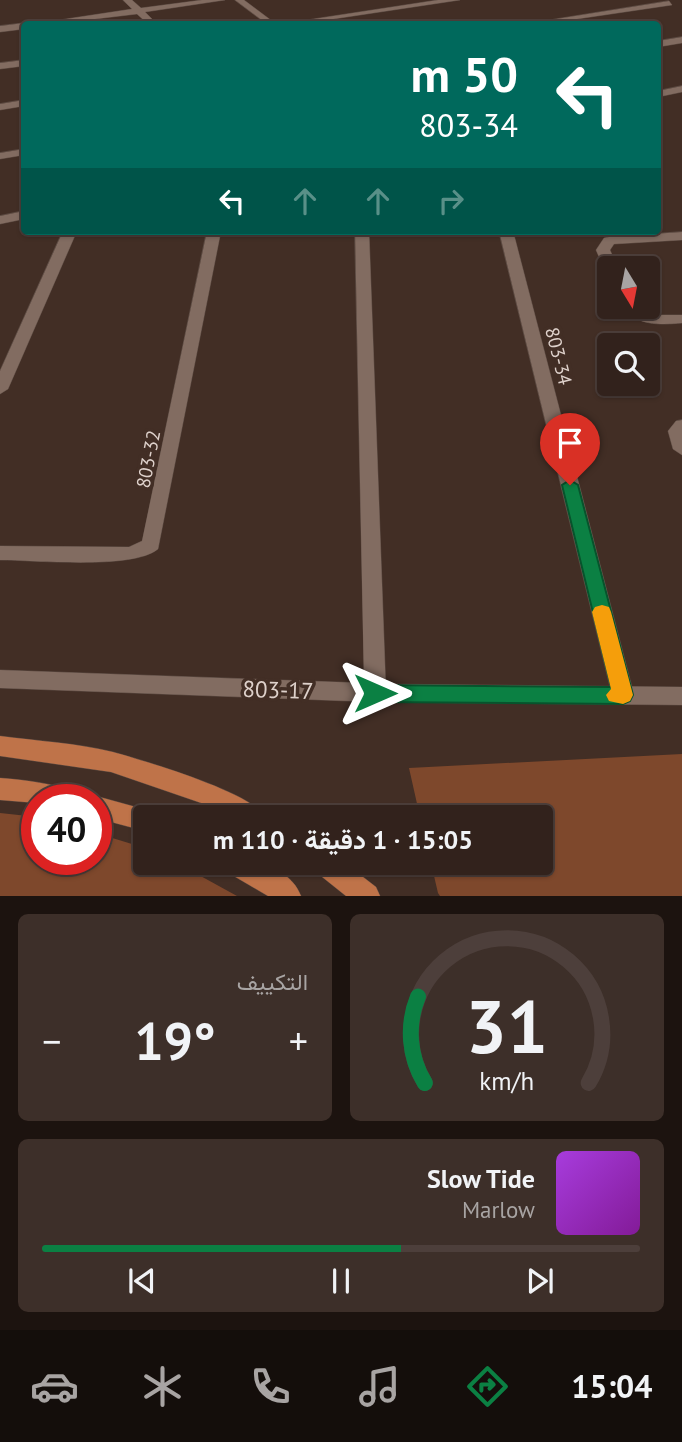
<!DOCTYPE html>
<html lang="ar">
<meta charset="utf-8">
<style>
body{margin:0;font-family:"PT Sans",Vazirmatn,sans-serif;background:#3d2f29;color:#f1f3f6;direction:rtl;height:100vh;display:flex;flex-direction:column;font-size:26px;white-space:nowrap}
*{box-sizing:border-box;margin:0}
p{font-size:23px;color:#a8a4a3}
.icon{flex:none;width:38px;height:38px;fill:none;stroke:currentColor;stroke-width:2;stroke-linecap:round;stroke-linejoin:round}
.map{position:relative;height:896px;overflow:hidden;direction:ltr}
.sheet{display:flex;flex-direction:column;gap:18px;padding:18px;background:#1c130f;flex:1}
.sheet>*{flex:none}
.guide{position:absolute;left:21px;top:21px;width:640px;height:214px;border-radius:7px;box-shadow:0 2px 5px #0004,0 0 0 2px #4d3f3b;direction:rtl;background:#00695c;color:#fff;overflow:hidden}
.needle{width:46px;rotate:170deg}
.fabs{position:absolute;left:597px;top:256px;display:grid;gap:14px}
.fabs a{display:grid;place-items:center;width:63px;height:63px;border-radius:7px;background:#32221c;box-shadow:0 2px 5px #0004,0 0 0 2px #4d3f3b;font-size:35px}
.speed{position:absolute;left:21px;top:784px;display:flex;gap:14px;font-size:35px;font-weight:700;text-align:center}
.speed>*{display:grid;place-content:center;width:91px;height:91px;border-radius:50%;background:#32221c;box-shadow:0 2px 5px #0004,0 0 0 2px #4d3f3b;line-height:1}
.speed .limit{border:10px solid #d22;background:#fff;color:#111}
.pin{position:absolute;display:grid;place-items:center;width:60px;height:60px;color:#fff;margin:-72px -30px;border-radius:50% 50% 50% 0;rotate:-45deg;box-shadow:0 0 7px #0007}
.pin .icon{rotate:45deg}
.me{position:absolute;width:77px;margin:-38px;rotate:90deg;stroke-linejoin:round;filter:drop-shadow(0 0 5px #0008)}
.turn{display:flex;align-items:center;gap:24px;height:147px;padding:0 28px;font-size:32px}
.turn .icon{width:91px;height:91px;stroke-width:2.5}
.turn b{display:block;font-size:49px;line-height:60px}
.lanes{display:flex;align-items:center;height:66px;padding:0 28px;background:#0003;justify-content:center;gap:35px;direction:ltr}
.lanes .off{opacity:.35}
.big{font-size:52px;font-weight:700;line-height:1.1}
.sheet .widget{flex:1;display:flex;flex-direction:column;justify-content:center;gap:10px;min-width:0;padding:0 24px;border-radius:10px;background:#3d2f29}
.sheet .dial{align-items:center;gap:0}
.dial svg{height:182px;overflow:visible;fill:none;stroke:#4d3f3b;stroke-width:7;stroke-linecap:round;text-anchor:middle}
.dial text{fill:#f1f3f6;stroke:none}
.song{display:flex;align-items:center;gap:21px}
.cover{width:84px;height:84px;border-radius:10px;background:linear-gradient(135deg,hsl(280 70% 55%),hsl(290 70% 35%))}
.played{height:7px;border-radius:4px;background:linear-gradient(90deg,#0b8043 60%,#4d3f3b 60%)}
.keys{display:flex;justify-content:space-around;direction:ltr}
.heat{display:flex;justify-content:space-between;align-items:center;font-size:38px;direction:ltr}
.sheet .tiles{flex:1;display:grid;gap:18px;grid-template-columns:1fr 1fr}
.widget:last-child{grid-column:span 2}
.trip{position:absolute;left:133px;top:805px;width:420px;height:70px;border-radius:7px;background:#32221c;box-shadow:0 2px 5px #0004,0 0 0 2px #4d3f3b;font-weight:700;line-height:70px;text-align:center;direction:rtl}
.tabs{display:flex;height:112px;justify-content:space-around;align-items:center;background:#140e0b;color:#a8a4a3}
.tabs .icon{width:49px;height:49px}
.tabs .active{color:#0b8043}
.tabs b{font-size:32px;color:#f1f3f6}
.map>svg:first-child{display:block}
.green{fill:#7e482c}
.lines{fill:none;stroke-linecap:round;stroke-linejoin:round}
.minor-casing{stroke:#5b4a42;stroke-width:1}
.tertiary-casing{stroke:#5b4a42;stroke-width:1}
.primary-casing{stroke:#5b4a42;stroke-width:1}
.minor{fill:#826c61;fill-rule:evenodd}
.tertiary{fill:#826c61;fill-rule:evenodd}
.primary{fill:#bf7349;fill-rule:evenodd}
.route{fill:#0b8043;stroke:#07532c;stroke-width:2}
.slow{fill:#f59e0b}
.labels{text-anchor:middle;stroke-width:7;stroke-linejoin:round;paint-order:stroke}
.street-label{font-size:19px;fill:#ded1cb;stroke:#422e25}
.near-street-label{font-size:23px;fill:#ded1cb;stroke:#422e25}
</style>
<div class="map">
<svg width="682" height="896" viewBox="0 0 682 896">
<rect width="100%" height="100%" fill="#422e25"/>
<g class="green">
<path d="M682,754V896H440L438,893L431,863H541V817H420L409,768Z"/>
<path d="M0,813L37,817V859H96V833L145,848V863H177L237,896H0Z"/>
</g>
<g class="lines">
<g class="minor-casing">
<g id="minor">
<path d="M123,0H132L141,8L202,0H225L145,12L157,24H148L137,14L53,24H33L132,9Z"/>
<path d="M235,0H244L276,24H267Z"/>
<path d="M438,0H460L300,24H281Z"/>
<path d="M669,1L672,5L543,24H525Z"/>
<path d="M24,23L27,24H24V29L0,32V26Z"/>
<path d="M682,37V43L658,47V41Z"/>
<path d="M24,60V66L0,69V63Z"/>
<path d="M682,86V92L658,97V91Z"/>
<path d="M24,100V106L0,110V104Z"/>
<path d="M24,149V155L0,159V153Z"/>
<path d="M24,211V219L0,224V216Z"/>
<path d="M63,231H77L8,389L0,394V371Z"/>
<path d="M207,231H221L158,549C133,570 35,560 0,560V546L129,547L142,541Z"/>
<path d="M355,231H369L386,693L383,699L375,702L0,688V670L364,683Z"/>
<path d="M499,231H513L634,695L631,702L623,704L615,702L612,695Z"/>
<path d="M682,232V240L614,244L610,250L618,268H609V272L604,268L596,250L604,238L609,237Z"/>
<path d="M621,306H636L653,315H682V323C659,325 636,326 621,306Z"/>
<path d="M682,420V455L673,449L668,431L676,421Z"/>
</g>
</g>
<g class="tertiary-casing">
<path id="tertiary" d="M375,684L682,687V705L375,702L367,699L364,693L367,687Z"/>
</g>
<g class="primary-casing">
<g id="primary">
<path d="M0,736C37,741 77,743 113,752C142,760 254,793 265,817H229L210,806L111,772L0,756Z"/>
<path d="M0,778C26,780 51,783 76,792L79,800H37V803L0,800Z"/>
<path d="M96,796L154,812L156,817H145V831L96,818V800H87Z"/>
<path d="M223,863C253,862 288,864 301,896H268L227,872Z"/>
<path d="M312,863H345L376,887L380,896H346L316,872Z"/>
</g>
</g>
<use href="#minor" class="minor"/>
<use href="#tertiary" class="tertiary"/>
<use href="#primary" class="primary"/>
</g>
<path class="route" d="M570,480L578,485L633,695L630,701L623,704L375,702L368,699L365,693L368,687L375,685L611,687L562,485Z"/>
<path class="slow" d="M602,605L609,607L611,612L633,695L630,701L623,704L609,701L606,695L611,689L592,612L595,607Z"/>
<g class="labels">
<g class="street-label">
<text transform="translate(559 356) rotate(76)" y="7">803-34</text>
<text transform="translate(148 459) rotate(-79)" y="7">803-32</text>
</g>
<g class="near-street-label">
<text transform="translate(278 690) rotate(2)" y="8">803-17</text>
</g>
</g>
</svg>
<div class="fabs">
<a><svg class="needle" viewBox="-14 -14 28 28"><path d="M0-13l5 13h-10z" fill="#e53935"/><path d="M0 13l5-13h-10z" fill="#a8a4a3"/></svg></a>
<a><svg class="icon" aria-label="search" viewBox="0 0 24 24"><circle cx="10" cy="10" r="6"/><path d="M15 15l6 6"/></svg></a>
</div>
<div class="speed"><div class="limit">40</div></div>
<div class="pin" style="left:570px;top:485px;background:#d93025"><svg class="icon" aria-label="arrive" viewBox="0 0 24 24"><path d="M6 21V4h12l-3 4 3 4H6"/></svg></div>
<svg class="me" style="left:375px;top:693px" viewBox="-20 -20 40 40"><path d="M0-17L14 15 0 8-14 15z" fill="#0b8043" stroke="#fff" stroke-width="4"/></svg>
<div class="trip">15:05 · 1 دقيقة · 110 m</div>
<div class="guide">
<div class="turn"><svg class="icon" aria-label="left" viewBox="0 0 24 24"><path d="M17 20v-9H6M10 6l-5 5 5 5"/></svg><div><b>50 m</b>803-34</div></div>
<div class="lanes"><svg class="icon" aria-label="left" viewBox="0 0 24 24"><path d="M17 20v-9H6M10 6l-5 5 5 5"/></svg><svg class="icon off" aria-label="ahead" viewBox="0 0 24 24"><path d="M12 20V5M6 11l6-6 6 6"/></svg><svg class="icon off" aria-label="ahead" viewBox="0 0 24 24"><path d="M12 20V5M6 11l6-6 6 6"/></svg><svg class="icon off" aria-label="right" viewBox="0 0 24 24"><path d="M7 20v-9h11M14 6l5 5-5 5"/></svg></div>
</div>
</div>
<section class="sheet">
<div class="tiles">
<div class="widget dial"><svg viewBox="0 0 100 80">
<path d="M14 69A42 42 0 1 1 86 69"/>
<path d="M14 69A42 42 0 0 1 11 31" stroke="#0b8043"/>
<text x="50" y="56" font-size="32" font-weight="700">31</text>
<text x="50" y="72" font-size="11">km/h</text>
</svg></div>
<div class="widget"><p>التكييف</p>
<div class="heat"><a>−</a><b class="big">19°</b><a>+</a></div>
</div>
<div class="widget">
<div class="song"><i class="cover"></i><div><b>Slow Tide</b><p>Marlow</p></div></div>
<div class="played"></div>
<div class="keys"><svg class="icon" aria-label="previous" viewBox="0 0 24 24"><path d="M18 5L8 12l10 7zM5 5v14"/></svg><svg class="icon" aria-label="pause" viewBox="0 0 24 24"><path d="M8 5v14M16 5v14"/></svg><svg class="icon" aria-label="next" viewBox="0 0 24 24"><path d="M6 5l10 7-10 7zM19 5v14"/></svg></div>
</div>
</div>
</section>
<nav class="tabs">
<b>15:04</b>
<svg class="icon active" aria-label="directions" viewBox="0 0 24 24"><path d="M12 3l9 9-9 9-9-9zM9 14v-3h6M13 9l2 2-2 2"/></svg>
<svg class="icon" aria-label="music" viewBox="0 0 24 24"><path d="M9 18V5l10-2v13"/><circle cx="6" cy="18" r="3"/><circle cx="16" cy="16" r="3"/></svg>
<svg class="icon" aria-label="phone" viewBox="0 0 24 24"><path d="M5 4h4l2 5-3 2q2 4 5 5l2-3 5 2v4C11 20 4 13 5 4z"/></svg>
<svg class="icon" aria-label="climate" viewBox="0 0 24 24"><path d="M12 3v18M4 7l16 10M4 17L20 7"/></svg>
<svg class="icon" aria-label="car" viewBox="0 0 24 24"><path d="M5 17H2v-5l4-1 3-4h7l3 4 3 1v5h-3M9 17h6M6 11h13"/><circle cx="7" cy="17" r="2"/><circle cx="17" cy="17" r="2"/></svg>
</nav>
